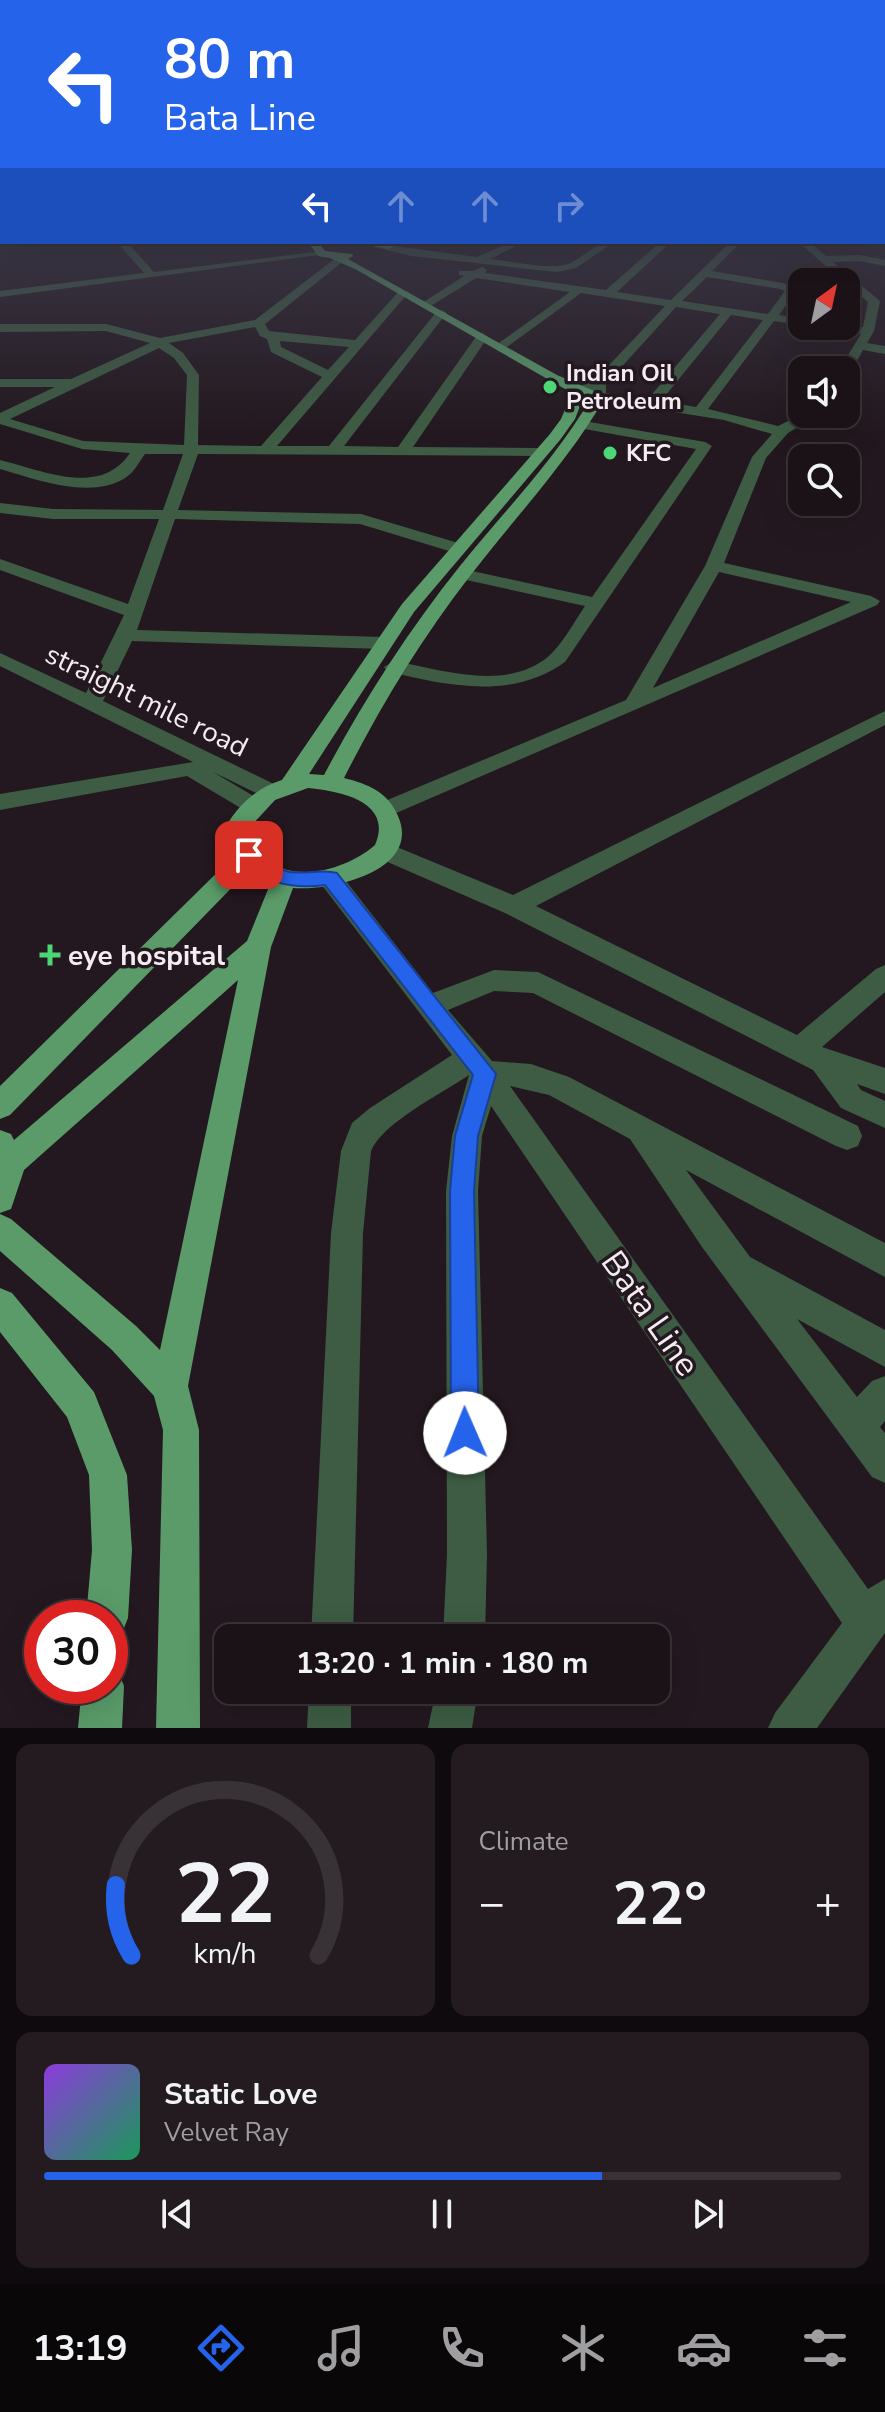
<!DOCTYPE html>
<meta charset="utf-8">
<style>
body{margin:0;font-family:"Nunito Sans",sans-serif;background:#231b20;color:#f1f3f6;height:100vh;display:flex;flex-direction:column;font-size:30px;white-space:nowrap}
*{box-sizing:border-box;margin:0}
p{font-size:26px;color:#9f9ea1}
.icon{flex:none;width:44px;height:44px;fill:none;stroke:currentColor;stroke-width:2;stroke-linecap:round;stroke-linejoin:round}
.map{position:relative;height:1728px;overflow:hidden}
.sheet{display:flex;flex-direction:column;gap:16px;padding:16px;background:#0e0a0d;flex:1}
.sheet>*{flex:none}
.hud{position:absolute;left:0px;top:0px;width:886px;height:244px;box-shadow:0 8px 32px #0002,0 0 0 2px #383236;background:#2563eb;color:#fff;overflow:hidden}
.needle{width:52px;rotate:33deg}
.buttons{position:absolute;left:788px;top:268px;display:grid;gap:16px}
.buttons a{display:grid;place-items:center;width:72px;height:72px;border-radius:16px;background:#1a1217;box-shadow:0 8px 32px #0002,0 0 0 2px #383236;font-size:40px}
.speed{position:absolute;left:24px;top:1600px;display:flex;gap:16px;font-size:40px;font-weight:700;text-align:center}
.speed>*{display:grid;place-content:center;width:104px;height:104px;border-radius:50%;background:#1a1217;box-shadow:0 8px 32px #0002,0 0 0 2px #383236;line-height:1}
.speed .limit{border:12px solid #d22;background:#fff;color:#111}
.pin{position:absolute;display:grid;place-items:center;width:68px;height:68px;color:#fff;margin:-34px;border-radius:16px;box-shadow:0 4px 12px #0006}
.me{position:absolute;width:88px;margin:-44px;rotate:359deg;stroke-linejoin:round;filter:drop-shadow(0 0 6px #0008)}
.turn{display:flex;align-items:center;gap:28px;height:168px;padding:0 32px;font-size:36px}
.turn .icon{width:104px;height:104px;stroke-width:2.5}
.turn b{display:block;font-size:56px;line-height:68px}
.lanes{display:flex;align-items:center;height:76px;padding:0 32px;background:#0003;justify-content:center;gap:40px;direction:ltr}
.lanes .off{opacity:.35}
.big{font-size:60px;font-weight:700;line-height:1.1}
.sheet .tile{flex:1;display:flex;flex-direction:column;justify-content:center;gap:12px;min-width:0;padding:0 28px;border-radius:16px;background:#231b20}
.sheet .dial{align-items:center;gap:0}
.dial svg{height:208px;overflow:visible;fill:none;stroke:#383236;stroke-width:7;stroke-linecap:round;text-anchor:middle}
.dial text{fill:#f1f3f6;stroke:none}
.song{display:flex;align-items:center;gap:24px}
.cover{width:96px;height:96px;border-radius:12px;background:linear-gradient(135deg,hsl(270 70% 55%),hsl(150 70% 35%))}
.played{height:8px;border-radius:4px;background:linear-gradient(90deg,#2563eb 70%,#383236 70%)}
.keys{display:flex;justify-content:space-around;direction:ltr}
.heat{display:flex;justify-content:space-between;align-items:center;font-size:44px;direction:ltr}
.sheet .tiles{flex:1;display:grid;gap:16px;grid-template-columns:1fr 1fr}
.tile:last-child{grid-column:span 2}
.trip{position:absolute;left:214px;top:1624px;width:456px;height:80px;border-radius:16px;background:#1a1217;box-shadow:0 8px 32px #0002,0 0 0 2px #383236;font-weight:700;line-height:80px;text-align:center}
.menu{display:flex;height:128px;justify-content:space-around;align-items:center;background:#0a0709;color:#9f9ea1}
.menu .icon{width:56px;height:56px}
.menu .active{color:#2563eb}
.menu b{font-size:36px;color:#f1f3f6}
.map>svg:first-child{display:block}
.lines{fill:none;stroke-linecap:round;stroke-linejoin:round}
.minor{fill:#3d5c43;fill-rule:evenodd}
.major{fill:#5a9b69;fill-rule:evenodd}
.route{fill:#2563eb;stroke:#184099;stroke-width:2}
.poi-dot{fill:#4cd676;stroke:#23181f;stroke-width:3}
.labels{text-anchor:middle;stroke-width:7;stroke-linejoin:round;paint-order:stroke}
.far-poi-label{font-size:24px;font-weight:bold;fill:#f4ecf1;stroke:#23181f;text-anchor:start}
.street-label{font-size:28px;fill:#f4ecf1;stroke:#23181f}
.poi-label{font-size:28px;font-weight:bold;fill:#f4ecf1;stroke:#23181f;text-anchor:start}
.near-street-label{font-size:34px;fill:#f4ecf1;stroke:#23181f}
</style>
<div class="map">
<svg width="885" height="1728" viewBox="0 0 885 1728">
<rect width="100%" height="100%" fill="#23181f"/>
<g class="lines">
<g class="minor">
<rect x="884" y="213" width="1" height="7"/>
<rect x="884" y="236" width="1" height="6"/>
<path d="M0,237L2,242H5L0,243Z"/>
<path d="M117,242H127L154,272L322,251L327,254L0,297V291L144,273Z"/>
<path d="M511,242H524L490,259C510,261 550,270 568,264C585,257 594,242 614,242L576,268L557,272L411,256L374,247L379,244L477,257Z"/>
<path d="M660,242H671L617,292L671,300L730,242H741L712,271L783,283L797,290L779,315L802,319V325L774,321L708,409L778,426L802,414H820L788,433L766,458L724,563L871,596L880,601L877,605L394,814H378L375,809L378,804L626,700L705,566L752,457L772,434L724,420L599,400L592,396L593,391L580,392V386L595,380L665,306L581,293L500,352L494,348L496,345L570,292L476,278L429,307L419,305L464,276L459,275V271H473L482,267L487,270L485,273L606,290ZM707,277L780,289L785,291L768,314L682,301ZM676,307L720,314L648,399L606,393V384ZM731,315L763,320L696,407L661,401ZM719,572L851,602L653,688Z"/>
<path d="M798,242H809L826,256L860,255L885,260V266L860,261L833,262L880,301L874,331L867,343L885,346V354L863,350L850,373L839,370L861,334L826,326L863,327L868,302Z"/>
<path d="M337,257L346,259L265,324L269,331L355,340L400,290L409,292L277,446H329L437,311L441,310L447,313L445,315L344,446L398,447L478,334L482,333L488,337L413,447L540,448L547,452L540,456L198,454L178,510L361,514L465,545L467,549L459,554L360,524L175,519L137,630L383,637L392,643L383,649L132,641L103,701L278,786L281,791L278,796H262L213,772L260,800L263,805L260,810H244L187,776L0,810V794L193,762L0,666V653L86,693L124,615L0,570V559L128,604L159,519H53L0,513V503L53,509L163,510L183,454H145C139,462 134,473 125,478C90,500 35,479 0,469V460C42,470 100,498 130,453L82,449L0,424V413L55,387H0V379H71L150,343L106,331L0,332V324H106L160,338L255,320ZM255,327L260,336L267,339L271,352L322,377L261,446L198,445L199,375L183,353L169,343ZM280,341L349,347L328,370L281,347ZM159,348L174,358L187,375L184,445L83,441L10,419Z"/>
<path d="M584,421L705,442L712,446L565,662C513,700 446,686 387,671L384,667L394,661C443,670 506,692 549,656C563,643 574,622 585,606L457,578L454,574L457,570L463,569L592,597L696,449L579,428L577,425Z"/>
<path d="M885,711V725L536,906L797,1035L876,969L885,965V992L822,1047L885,1068V1094L857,1084L861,1090L885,1101V1128L841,1108L813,1070L505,913L376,857L372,851L376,845L384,843L392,845L513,895Z"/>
<path d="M330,869L339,872L433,993L494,970L538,972L858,1126L862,1136L858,1146L847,1150L836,1146L533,993L494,991L448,1010L492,1061L531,1064L569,1077L885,1243V1277L686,1170L750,1257L885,1330V1367L797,1319L857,1397L872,1381L885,1376V1421L880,1427L885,1433V1483L872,1477L702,1247L630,1139L549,1095L510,1086L868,1589L885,1579V1633L817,1728H768L775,1713L842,1623L491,1106L482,1136L478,1191L487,1554L485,1638H443L447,1554L446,1191L452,1136L469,1075C443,1093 382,1123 371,1151L363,1233L353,1638H311L331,1233L341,1151L352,1123L370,1108L452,1055L321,884L318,878L321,872Z"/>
<path d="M309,1690H351V1728H307Z"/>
<path d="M436,1690H478L472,1728H428Z"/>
</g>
<g class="major">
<path d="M308,242H318L325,251L352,254L353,256L348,259L557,375L606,396C568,462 516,516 470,576C421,639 380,707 344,778C368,784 388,792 398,816C422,871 331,891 293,888L271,947L188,1386L199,1430L200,1728H156L163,1430L154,1396L112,1350L0,1251V1214L11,1219L136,1326L160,1350L238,980L24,1170L11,1209L0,1213V1130L11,1134L14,1140L247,941L271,882L249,870L10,1115L0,1119V1086L237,853L226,826C240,803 257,788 282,780L402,604L550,434L561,419L572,393L357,270L330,258L318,256ZM584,396L591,398C555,460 505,510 460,566C408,631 363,701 324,775L309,774L414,612L560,440L575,419ZM308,788C339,791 394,801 375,845C348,869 292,886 263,856C256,848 253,837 250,827L275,800Z"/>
<path d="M351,242H380L394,246L389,249Z"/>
<path d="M0,1288L12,1293L94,1392L127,1475L132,1550L128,1618L122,1633L110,1637V1618H86L92,1550L89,1475L67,1417L0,1332Z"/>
<path d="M110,1668L118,1671L124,1686L122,1728H78L82,1686H110Z"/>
</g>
</g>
<linearGradient id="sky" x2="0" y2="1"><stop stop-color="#130d11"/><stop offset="0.44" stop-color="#3f3d4d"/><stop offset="1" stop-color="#3f3d4d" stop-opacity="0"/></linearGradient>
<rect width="885" height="432" fill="url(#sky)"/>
<path class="route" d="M249,848C263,853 270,867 286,871C303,876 321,868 337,873L496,1074L478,1136L474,1191L479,1433L475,1443L465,1447L455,1443L451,1433L450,1191L455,1136L473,1075L325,885C294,889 258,884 240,855Z"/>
<g class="poi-dot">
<circle cx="550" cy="387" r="8"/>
<circle cx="610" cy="453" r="8"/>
<path d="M46 943h8v8h8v8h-8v8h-8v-8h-8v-8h8z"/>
</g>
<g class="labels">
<g class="far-poi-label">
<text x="566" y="381">Indian Oil<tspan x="566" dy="28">Petroleum</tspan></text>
<text x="626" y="461">KFC</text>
</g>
<g class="street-label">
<text transform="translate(147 700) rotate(26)" y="10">straight mile road</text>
</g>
<g class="poi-label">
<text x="68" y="965">eye hospital</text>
</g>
<g class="near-street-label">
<text transform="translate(651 1313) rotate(55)" y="12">Bata Line</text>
</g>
</g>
</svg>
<div class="buttons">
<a><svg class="needle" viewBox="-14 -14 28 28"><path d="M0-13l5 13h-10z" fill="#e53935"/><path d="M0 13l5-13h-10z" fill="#9f9ea1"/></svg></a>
<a><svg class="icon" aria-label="sound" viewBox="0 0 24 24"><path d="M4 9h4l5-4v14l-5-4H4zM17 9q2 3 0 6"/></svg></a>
<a><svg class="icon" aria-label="search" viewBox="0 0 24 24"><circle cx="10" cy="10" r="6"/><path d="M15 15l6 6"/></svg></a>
</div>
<div class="speed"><div class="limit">30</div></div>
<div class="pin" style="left:249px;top:855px;background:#d93025"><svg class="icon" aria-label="arrive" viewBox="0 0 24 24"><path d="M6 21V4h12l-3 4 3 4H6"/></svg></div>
<svg class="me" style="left:465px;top:1433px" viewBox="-20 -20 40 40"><circle r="19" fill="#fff"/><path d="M0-13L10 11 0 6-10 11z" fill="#2563eb"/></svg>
<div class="trip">13:20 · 1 min · 180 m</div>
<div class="hud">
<div class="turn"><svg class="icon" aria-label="left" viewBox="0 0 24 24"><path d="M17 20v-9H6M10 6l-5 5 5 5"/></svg><div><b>80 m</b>Bata Line</div></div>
<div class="lanes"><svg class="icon" aria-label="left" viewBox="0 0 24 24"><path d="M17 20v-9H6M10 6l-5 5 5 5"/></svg><svg class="icon off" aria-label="ahead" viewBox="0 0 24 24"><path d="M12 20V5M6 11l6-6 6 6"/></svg><svg class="icon off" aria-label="ahead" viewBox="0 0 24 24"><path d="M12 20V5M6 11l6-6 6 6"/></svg><svg class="icon off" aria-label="right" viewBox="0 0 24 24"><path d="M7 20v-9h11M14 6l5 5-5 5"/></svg></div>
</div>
</div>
<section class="sheet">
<div class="tiles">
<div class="tile dial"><svg viewBox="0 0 100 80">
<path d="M14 69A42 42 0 1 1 86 69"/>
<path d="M14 69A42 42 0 0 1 8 42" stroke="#2563eb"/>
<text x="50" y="56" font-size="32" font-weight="700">22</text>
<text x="50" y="72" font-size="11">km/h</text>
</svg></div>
<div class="tile"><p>Climate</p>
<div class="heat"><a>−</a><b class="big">22°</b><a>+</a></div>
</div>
<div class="tile">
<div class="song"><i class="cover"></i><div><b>Static Love</b><p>Velvet Ray</p></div></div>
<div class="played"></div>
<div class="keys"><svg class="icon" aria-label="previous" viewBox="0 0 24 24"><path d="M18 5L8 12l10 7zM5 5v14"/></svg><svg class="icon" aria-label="pause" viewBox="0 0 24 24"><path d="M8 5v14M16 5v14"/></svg><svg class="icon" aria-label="next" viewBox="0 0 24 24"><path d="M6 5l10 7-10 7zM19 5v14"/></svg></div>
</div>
</div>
</section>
<nav class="menu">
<b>13:19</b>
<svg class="icon active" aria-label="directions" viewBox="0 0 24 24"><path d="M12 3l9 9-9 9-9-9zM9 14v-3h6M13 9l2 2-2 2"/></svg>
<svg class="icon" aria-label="music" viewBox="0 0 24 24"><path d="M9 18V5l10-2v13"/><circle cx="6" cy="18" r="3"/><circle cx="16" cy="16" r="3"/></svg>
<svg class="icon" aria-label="phone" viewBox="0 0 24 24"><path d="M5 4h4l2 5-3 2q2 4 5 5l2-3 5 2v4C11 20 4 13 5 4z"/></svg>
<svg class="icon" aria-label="climate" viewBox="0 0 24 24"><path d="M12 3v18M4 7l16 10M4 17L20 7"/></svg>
<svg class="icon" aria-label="car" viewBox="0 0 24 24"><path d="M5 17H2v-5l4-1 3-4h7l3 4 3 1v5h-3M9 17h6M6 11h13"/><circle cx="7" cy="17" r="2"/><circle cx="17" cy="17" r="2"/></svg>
<svg class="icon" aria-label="filters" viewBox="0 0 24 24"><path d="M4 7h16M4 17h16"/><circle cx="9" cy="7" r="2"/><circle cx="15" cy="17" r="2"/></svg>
</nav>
